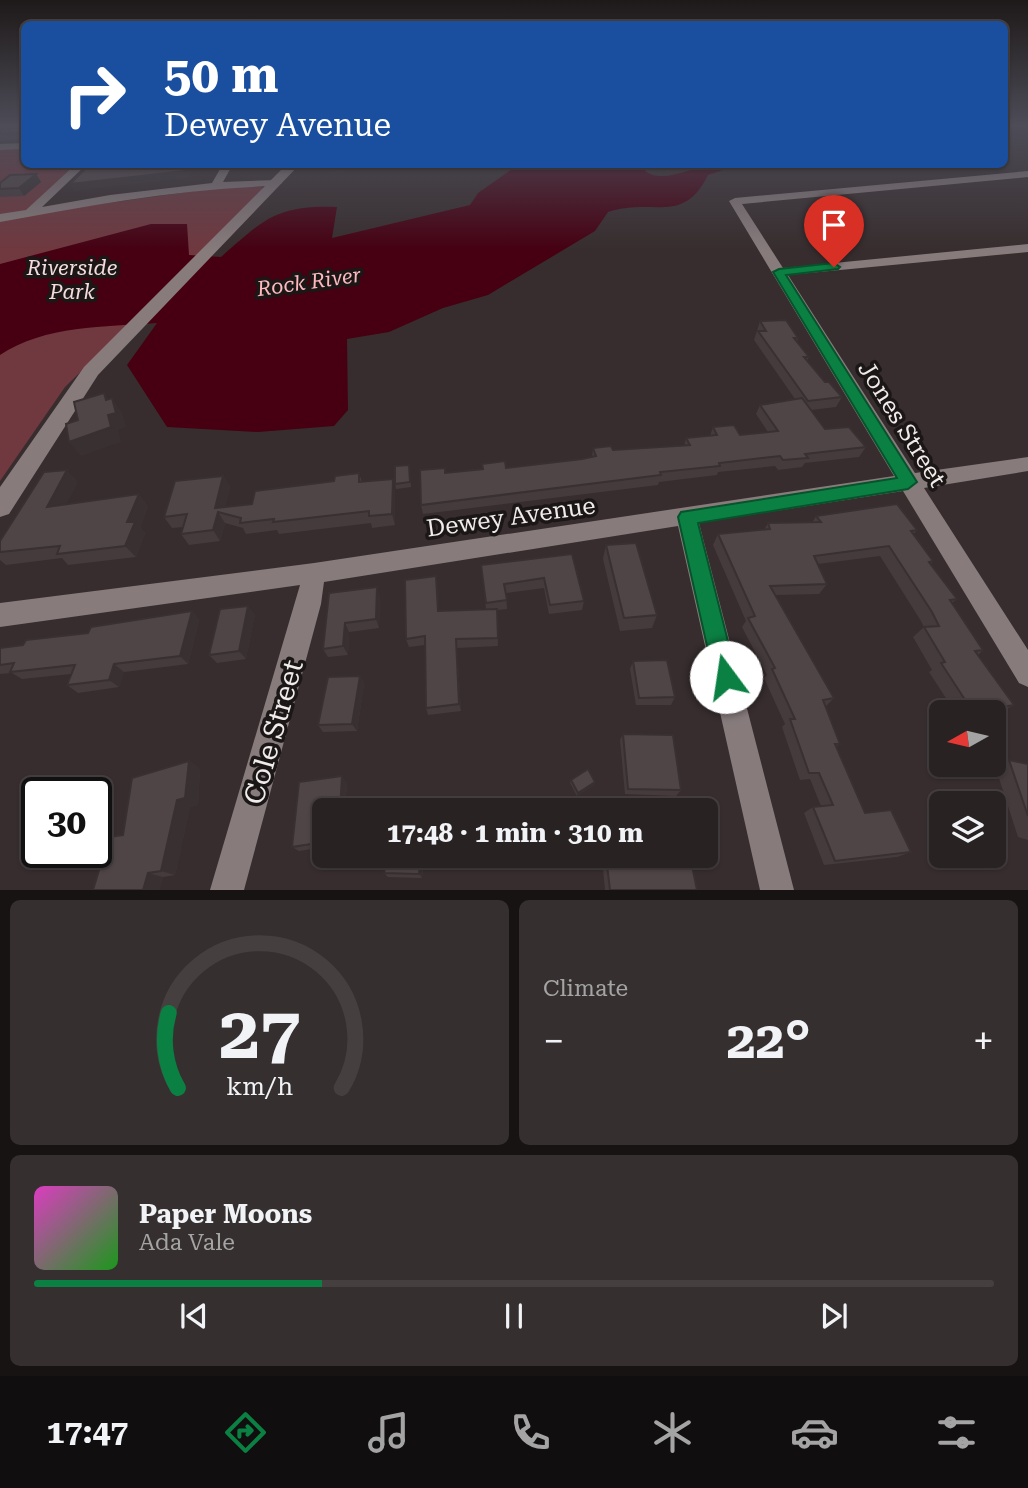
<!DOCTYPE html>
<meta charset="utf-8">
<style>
body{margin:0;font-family:"Roboto Serif",serif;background:#352f2f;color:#f1f3f6;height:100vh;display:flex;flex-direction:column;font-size:26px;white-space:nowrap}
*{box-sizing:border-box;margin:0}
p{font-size:23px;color:#a5a4a5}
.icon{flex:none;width:38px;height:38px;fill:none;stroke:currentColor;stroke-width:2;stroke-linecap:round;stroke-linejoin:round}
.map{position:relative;height:890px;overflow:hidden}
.drawer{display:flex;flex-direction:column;gap:10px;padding:10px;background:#171313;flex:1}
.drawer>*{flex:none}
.top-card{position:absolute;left:21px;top:21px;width:987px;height:147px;border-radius:10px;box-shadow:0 2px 5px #0004,0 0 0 2px #453f40;background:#1a4fa0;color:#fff;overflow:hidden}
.needle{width:46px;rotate:262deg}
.controls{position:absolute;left:929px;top:700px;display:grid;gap:14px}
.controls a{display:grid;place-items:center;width:77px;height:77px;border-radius:10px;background:#292222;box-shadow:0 2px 5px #0004,0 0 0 2px #453f40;font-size:35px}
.speed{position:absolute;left:21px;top:777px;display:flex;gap:14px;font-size:35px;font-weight:700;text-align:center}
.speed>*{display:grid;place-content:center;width:91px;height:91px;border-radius:50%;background:#292222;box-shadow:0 2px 5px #0004,0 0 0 2px #453f40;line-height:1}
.speed .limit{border:4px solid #111;border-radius:10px;background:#fff;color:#111}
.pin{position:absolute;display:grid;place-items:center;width:60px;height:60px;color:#fff;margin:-72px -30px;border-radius:50% 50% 50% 0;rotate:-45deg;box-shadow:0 0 7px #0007}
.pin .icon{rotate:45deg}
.me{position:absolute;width:77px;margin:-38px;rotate:346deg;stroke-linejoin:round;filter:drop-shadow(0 0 5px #0008)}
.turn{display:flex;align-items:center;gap:24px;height:147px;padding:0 28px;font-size:32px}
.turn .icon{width:91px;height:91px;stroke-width:2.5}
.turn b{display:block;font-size:49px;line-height:60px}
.big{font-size:52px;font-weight:700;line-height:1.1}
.drawer .card{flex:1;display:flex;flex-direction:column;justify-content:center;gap:10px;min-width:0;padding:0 24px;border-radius:10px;background:#352f2f}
.drawer .dial{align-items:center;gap:0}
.dial svg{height:182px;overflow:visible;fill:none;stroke:#453f40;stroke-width:7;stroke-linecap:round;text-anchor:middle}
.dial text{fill:#f1f3f6;stroke:none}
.song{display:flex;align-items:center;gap:21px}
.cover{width:84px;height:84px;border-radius:10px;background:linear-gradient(135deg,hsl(310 70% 55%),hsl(120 70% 35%))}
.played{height:7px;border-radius:4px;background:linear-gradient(90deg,#0b8043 30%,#453f40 30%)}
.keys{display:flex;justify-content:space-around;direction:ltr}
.heat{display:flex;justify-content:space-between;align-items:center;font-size:38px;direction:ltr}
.drawer .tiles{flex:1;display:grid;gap:10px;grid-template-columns:1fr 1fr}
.card:last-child{grid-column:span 2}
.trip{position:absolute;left:312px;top:798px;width:406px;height:70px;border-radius:10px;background:#292222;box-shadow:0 2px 5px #0004,0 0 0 2px #453f40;font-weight:700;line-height:70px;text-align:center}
.tabs{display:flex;height:112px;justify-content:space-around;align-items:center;background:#100e0e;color:#a5a4a5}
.tabs .icon{width:49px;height:49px}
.tabs .selected{color:#0b8043}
.tabs b{font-size:32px;color:#f1f3f6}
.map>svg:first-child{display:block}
.green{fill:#70383f}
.water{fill:#460012}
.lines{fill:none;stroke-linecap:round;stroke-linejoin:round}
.minor{fill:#877b7c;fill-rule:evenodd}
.tertiary{fill:#877b7c;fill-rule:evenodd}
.wall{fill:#453b3c}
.shaded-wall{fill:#383031}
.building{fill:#504546;stroke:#383031;stroke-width:2}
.route{fill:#0b8043;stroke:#07532c;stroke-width:2}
.labels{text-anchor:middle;stroke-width:7;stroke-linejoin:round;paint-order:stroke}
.far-park-label{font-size:21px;font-style:italic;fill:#f4dcde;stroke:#1b1717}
.far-water-label{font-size:21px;font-style:italic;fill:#fdb9be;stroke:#1b1717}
.street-label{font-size:24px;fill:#f2ebec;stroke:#1b1717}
.near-street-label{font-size:28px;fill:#f2ebec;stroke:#1b1717}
</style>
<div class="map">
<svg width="1028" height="890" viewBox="0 0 1028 890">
<rect width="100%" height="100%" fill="#372d2e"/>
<path class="green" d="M24,149V164L80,165L37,205L42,212L232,186L262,187L265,191L65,387L0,481V150Z"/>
<path class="water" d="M518,165H644L645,171C662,184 691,168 709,165C728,161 751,165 771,165L729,168L708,175C683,226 653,197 608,212L595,231L488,295L443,308L389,332L347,339L348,410L334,426L258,432L167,427L127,365L157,323C105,327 45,325 0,355V264L151,224H187L189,255L221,257C264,219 277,205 337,207L332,238L470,205L478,193Z"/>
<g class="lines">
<g class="minor">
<path d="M24,143V149L0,150V144Z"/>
<path d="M76,164H87L42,207L110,195L212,183L223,164H233L223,182L277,180L282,183L277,186C184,188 92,205 0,222V214L26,210Z"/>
<path d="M1028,171V177L742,204L783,268L1028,244V252L788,275L915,473L1028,457V471L924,488L1028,650V687L1019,683L903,491L699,523L794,890H760L678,526L324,582L321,604L244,890H210L300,585L0,627V603L314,563L894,476L729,201L735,198Z"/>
</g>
<path class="tertiary" d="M287,164H300L98,375L9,514L0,517V487L84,367Z"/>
</g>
<g class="wall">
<path d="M0,126H24V139L0,141Z"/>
<path d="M46,164H72L67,169L49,170Z"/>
<path d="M36,174L41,182L24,196L0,197V189Z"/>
<path d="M760,321L798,338L797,342L809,357L807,361L825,382L842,397L836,407L811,410L825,429L866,447L859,457L805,463L802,467L778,470L775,466L718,472L717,475L659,482L658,485L423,514L421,505L445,473L482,469V464L506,468L582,459L592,457L593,448L613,450L684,446L686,438L710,436L713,427L740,435L768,432L756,414L760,405L795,399L754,340Z"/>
<path d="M409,465L411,487L396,489L395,484Z"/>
<path d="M359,473L362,482L395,490V525L372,528L371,523L279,534L277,530L246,534L243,528L225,523L220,541L189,545L181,534L183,527L172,528L164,517L223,476L230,487L225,507L252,504Z"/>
<path d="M78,482L66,504L148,506L140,527L145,533L136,557L68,565L62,558L6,565L0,560V552Z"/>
<path d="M816,516L917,530L913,535L933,561L931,564L957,599L952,603L983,650L978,655L1014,705L1000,713L994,714V712H955L929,672L932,670L913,637L924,627L921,621L880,556L818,564L827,584L819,594L776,595L834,698L825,707L840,744L836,747L865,813L911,852L897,857L824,865L804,813L813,807L821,806L810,779L800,780L782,727L785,724L764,678L767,675L742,627L746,621L713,545L718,534L764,530L768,523H812Z"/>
<path d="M606,545L657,615L652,628L620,631L603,559Z"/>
<path d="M572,554L584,601L582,610L549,614L544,588L506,593L507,609L497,610L498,646L457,648L461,711L428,715L426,708L425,645L409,647L406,639L436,576L438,585L439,611L486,609L481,565Z"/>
<path d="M329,593L380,596L379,628L349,632L348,655L328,657L323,649Z"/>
<path d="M192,611L199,620L188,664L124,672L119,687L78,693L67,685L71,674L22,679L12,673L0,674V648L23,645L88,633Z"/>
<path d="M255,614L246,659L217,663L209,655Z"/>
<path d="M633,661L675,697L671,705H636L630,669Z"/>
<path d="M360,676L364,684L357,731L323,732L318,725Z"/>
<path d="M623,734L681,790L676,796L625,794L620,740Z"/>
<path d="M1009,760L1028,764V840L1018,837L995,766Z"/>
<path d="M189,761L200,769L198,805L190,807L175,875L163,877L159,890L123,835Z"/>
<path d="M571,780L595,782L594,785L577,796L570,783Z"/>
<path d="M347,782L345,810H324V847L299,851L292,847Z"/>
<path d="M387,856H424L422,878L388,877L384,873Z"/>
<path d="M603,856H690L697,890H605L602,858Z"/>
<path d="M962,856H989L964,859Z"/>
</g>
<g class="shaded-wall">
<path d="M64,164H72L67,169Z"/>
<path d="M189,164H196L188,178L74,191L70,184Z"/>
<path d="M344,164H391V166L331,174L330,166Z"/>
<path d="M36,174L41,182L24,196L19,188Z"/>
<path d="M104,393L114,407L112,398L122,413L126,427L118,430L121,442L81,456L69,442L108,415Z"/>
<path d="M67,470L78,482L59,518L47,507Z"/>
<path d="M223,476L230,487L224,514L218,512L225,523L220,541L213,530L215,508Z"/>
<path d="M393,479L395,490V525L392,514Z"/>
<path d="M139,494L148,506L140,527L145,533L136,557L125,546L127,522Z"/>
<path d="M436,576L438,585L440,619L438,611Z"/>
<path d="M377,587L380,596L379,628L376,619Z"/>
<path d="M248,606L255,614L246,659L239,651Z"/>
<path d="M192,611L199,620L188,664L180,656Z"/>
<path d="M345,623L349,632L348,655L343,646Z"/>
<path d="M456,639L457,648L461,711L459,704Z"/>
<path d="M114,664L124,672L119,687L109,680Z"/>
<path d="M360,676L364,684L357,731L352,724Z"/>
<path d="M189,761L200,769L198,805L190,807L175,875L161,871L177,800Z"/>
<path d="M342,776L347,782L345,810H340Z"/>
<path d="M595,782L594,785L577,796L578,793Z"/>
<path d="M421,856H424L422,878L419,874Z"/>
<path d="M148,873L163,877L159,890H143Z"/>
</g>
<g class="building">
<path d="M0,126H24V133L0,134Z"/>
<path d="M90,164H189L185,171L70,184Z"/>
<path d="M36,174L19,188L0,189V183L10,175Z"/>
<path d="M786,320L798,338H794L809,357H804L825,382H829L842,397L808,401L758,331H766L760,321Z"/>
<path d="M104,393L106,400L112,398L116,413L108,415L111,427L69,442L66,424L78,420L74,402Z"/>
<path d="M802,398L825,429L849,427L866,447L805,454L808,458L783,460L780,456L719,463L720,466L660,472L661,475L421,505L420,470L445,468V473L483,469L482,464L505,461L506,468L582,459L596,456L593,448L611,446L613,450L690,445L686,438L717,435L713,427L734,425L740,435L778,431L760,405Z"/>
<path d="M409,465L410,482L395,484V466Z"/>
<path d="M67,470L47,507L139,494L127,522H135L125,546L57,554L60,546L0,552V541L44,472Z"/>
<path d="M359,473V482L393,479L392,514L369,516V511L273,522L274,519L240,523L241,518L218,512L213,530L181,534L187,514L164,517L175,481L223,476L215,508L252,504L255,491L334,481L335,476Z"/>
<path d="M897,504L917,530L911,531L933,561L929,562L957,599L950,600L983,650L975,651L1014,705L973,712L941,663L945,662L924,627L939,626L932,612L889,546L814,556L827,584L770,586L834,698L823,700L840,744H835L865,813L891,810L911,852L835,861L813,807L833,805L819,773H809L790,719H795L772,669L775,668L748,618L755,616L718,534L770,529L768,523L821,522L816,516Z"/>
<path d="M636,543L657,615L624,618L606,545Z"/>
<path d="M572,554L584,601L550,605L544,578L504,584L507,600L486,603L481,565Z"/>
<path d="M436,576L438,611L497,609L498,638L456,639L459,704L426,708L425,636L406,639L405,580Z"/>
<path d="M377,587L376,619L345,623L343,646L323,649L329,593Z"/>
<path d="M248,606L239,651L209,655L220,609Z"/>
<path d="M192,611L180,656L114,664L109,680L67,685L75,665L10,672L14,663L0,665V648L23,645L26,640L88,633L91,627Z"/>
<path d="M667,660L675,697L639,698L633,661Z"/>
<path d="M360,676L352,724L318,725L328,677Z"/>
<path d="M623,734L673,735L681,790L628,789Z"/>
<path d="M1009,760L1028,764V816Z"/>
<path d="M189,761L185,798L177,800L161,871L148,873L143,890H93L109,837L123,835L132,778Z"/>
<path d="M588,769L595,782L578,793L571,780Z"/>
<path d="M342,776L340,810H324V842L292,847L299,782Z"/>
<path d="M387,856H421L419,874L384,873Z"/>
<path d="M606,856H690L697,890H610Z"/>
</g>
<linearGradient id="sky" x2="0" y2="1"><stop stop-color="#1e1919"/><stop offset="0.5" stop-color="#4d4c57"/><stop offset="1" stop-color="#4d4c57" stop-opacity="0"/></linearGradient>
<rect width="1028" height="251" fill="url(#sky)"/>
<path class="route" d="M834,263L840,267L838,269L786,275L917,482L908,489L698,523L737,677L733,685L726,688L718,685L714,677L678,517L681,512L897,478L773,272L779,269Z"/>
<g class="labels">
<g class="far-park-label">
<text x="72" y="275">Riverside<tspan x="72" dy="24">Park</tspan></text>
</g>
<g class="far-water-label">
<text transform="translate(309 282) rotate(-8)" y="7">Rock River</text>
</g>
<g class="street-label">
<text transform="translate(902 424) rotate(58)" y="8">Jones Street</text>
<text transform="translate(511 517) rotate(-8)" y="8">Dewey Avenue</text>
</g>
<g class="near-street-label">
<text transform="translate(273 732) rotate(-74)" y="10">Cole Street</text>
</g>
</g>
</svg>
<div class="controls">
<a><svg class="needle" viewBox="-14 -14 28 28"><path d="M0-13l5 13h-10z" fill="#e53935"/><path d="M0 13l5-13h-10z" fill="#a5a4a5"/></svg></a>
<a><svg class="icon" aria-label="layers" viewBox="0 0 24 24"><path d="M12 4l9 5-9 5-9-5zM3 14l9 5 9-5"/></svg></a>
</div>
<div class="speed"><div class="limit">30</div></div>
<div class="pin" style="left:834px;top:267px;background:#d93025"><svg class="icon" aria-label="arrive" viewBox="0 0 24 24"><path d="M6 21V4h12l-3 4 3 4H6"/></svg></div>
<svg class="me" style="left:726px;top:677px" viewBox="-20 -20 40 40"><circle r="19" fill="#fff"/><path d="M0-13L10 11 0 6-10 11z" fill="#0b8043"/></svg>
<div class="trip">17:48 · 1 min · 310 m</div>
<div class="top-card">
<div class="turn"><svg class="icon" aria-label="right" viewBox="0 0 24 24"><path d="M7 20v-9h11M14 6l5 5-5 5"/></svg><div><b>50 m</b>Dewey Avenue</div></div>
</div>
</div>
<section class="drawer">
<div class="tiles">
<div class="card dial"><svg viewBox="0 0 100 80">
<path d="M14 69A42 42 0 1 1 86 69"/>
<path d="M14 69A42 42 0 0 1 10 36" stroke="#0b8043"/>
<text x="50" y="56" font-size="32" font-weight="700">27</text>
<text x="50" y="72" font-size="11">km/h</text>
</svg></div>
<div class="card"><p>Climate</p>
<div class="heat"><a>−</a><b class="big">22°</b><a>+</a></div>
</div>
<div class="card">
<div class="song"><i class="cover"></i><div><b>Paper Moons</b><p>Ada Vale</p></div></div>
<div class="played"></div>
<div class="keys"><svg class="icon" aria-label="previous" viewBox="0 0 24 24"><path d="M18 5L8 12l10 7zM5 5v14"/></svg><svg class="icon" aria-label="pause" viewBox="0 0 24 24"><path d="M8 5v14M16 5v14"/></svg><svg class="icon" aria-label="next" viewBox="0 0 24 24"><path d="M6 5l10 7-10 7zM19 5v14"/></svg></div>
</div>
</div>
</section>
<nav class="tabs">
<b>17:47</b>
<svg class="icon selected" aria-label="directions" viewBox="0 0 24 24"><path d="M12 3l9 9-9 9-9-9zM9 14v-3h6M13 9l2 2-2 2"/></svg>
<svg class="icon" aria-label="music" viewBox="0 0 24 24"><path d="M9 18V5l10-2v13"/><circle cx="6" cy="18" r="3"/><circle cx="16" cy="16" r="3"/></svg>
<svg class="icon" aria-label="phone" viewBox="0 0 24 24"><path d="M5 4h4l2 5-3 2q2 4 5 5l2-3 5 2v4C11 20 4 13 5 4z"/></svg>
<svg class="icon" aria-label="climate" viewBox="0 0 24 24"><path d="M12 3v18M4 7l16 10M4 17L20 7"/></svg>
<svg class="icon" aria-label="car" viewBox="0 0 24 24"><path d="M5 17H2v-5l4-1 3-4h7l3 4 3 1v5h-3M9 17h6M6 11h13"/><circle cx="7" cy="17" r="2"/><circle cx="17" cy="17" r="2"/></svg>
<svg class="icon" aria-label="filters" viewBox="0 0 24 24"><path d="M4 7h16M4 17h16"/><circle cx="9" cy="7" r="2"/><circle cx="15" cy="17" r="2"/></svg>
</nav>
